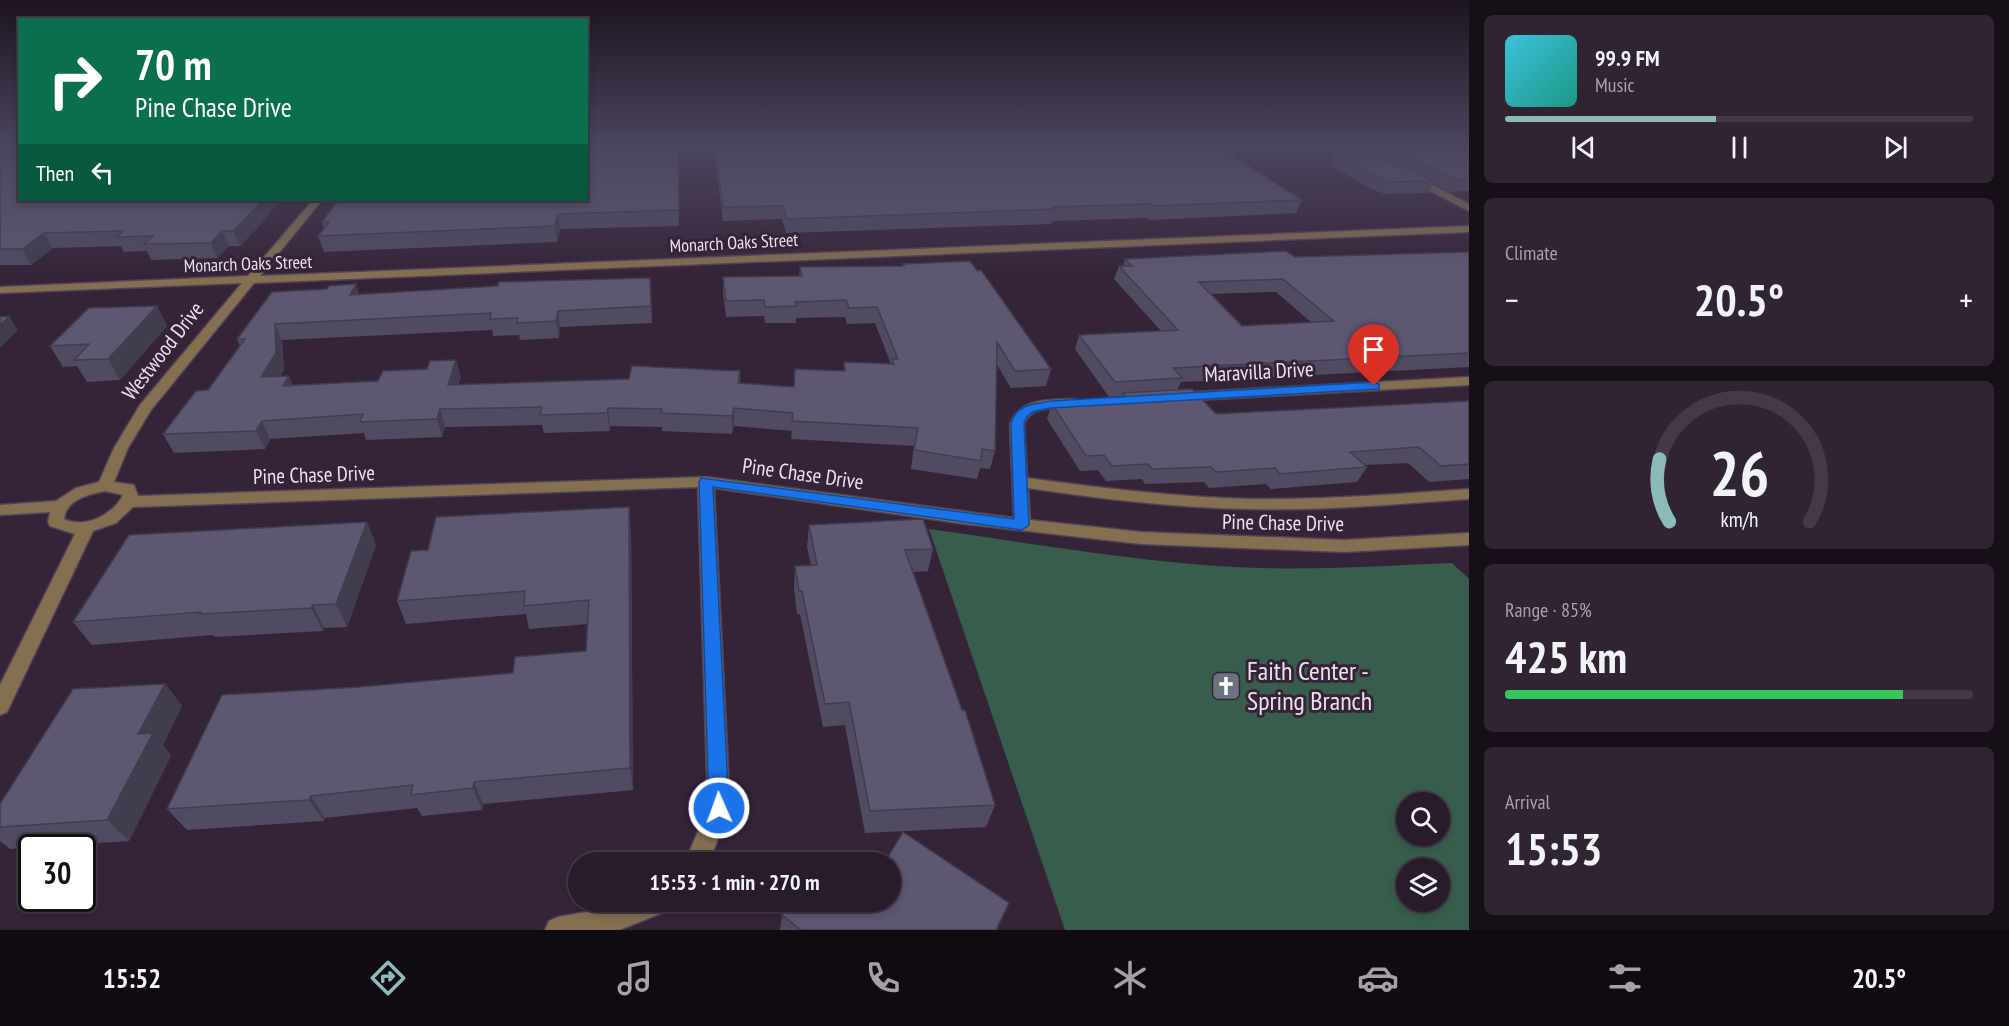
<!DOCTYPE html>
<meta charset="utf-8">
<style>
body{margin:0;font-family:"PT Sans Narrow",sans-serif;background:#302432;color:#f1f3f6;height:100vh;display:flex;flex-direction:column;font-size:22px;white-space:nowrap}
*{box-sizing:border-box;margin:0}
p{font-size:20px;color:#a5a1a8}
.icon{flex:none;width:33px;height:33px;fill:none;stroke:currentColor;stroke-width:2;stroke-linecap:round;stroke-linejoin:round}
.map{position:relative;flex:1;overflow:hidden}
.drawer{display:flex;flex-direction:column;gap:15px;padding:15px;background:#160f17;width:540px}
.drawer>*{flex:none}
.top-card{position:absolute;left:18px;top:18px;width:570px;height:183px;border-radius:0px;box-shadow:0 3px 9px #0003,0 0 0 2px #443947;background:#0b6e4f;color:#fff;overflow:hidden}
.fabs{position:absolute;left:1396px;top:792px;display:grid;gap:12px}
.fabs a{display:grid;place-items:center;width:54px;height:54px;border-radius:50%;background:#281b2a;box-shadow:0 3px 9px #0003,0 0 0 2px #443947;font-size:30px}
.speed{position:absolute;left:18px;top:834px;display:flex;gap:12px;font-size:30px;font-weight:700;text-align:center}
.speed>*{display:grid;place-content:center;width:78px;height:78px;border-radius:50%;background:#281b2a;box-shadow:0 3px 9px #0003,0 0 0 2px #443947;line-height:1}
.speed .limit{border:3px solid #111;border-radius:9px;background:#fff;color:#111}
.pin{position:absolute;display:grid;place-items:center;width:51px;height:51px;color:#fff;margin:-62px -26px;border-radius:50% 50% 50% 0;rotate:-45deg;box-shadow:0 0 6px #0007}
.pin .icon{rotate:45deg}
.me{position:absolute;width:66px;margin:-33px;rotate:358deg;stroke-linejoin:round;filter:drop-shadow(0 0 4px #0008)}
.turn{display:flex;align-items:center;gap:21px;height:126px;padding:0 18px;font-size:27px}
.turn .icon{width:78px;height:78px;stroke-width:2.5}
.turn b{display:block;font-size:42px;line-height:51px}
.then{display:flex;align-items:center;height:57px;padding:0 18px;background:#0003;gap:12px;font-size:22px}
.big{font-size:45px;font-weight:700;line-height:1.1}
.drawer .widget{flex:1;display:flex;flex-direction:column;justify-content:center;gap:9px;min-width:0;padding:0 21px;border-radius:9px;background:#302432}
.drawer .dial{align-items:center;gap:0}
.dial svg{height:156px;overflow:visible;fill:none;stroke:#443947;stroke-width:7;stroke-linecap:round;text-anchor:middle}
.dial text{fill:#f1f3f6;stroke:none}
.song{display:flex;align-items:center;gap:18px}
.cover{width:72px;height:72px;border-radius:9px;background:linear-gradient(135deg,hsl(190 70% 55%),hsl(170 70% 35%))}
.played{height:6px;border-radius:3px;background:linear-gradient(90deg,#8bbbb9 45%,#443947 45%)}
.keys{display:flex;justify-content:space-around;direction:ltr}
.heat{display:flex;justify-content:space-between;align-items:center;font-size:33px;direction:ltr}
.charge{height:9px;border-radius:4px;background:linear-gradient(90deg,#34c759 85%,#443947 0)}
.trip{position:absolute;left:568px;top:852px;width:333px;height:60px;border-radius:30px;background:#281b2a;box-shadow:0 3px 9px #0003,0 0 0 2px #443947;font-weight:700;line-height:60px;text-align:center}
.tab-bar{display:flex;height:96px;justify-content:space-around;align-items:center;background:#100b11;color:#a5a1a8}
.tab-bar .icon{width:42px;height:42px}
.tab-bar .active{color:#8bbbb9}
.tab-bar b{font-size:27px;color:#f1f3f6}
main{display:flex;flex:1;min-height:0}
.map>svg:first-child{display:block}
.green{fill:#385d4c;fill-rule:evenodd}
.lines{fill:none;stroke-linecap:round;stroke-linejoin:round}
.minor-casing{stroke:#524255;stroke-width:3}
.minor{fill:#846f51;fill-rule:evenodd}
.wall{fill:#504b61;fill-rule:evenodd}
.shaded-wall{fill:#413d4f}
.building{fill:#5d5771;stroke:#413d4f;stroke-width:1.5;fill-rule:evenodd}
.route{fill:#1a73e8;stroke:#114b97;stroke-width:1.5}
.labels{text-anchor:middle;stroke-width:6;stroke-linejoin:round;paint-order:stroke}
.far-street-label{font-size:18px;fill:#ebe0ed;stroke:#352438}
.street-label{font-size:21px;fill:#ebe0ed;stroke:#352438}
.near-poi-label{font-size:26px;fill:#ebe0ed;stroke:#352438;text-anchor:start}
</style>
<main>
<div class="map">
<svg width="1469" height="930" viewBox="0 0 1469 930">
<rect width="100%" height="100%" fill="#352438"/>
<path class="green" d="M929,529C1030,543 1131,561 1233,567C1306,571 1379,566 1452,563L1469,579V930H1065ZM1407,802H1440V836H1407ZM1407,868H1440V902H1407Z"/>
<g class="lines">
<g class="minor-casing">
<g id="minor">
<path d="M1322,145H1333L1362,160L1355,162Z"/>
<path d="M1409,176H1415L1469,204V211L1409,180Z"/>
<path d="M313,200H322L260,276L1469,226V232L254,283L151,410L128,448L114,482L134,485L138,496L706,477L1014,518L1010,424C1021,398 1047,400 1072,399L1077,400L1079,403L1077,406C1058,411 1033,402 1024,424L1027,478C1101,488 1175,497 1250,499C1323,500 1396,494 1469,489V499C1396,504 1323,511 1250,509C1176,508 1102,499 1028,488L1030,520L1141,532L1344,540L1469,533V545L1344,552L1141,544L966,524L714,488L730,808L709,862H685L708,808L698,487L133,507L116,523L93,531L7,712L0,715V685L75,534L50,526L48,522L50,512L0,515V505L56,501L76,488L99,482L114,448L140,405L242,283L0,293V287L248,276ZM105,491L123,495C113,515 85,529 64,519C66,500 89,494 105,491Z"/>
<path d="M1469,377V385L1179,401L1172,397L1179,393Z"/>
<path d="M628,902H670L667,911L619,930H545L549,921L558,917L615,907Z"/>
</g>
</g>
<use href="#minor" class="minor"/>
</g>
<g class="wall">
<path d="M0,145H20L263,222L240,246H229L217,258L151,260L147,251L124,252L121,246L53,248L31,265H0Z"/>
<path d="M678,145L679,226L560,229L557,242L324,252L318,236L324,229L322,222Z"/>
<path d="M713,145H1216L1302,200L1296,213L1149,220L1146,218L1052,221L1051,224L786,233L782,219L723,221Z"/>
<path d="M1346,145H1447L1469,155V191L1450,192L1433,183L1428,193L1385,194L1369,188L1330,165L1335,153H1358L1345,148Z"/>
<path d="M1469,252V367L1181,382L1177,390L1216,414L1469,401V479L1429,482L1408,463L1365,465L1367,467L1357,482L1271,489L1266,484L1209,488L1204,482L1145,484L1142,479L1106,481L1098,470L1080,471L1047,419L1052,404L1120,401L1122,396L1109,397L1075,349L1079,335L1161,331L1114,279L1119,266H1123L1125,259L1295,257ZM1276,292L1312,323L1242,326L1211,294Z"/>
<path d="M903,264L977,271L1051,369L1046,386L1011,388L997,365L995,451L990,469L980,468L977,479L911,469L914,446L791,439L792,431L734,426L732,434L662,431V427L610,426V431L544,433L542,425L445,427L442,437L366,440L364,433L270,439L265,449L174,453L163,434L208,390L240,346L237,339L327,289L359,295L651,294L652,323L560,327L559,338L520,340L519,335L493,336L492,330L282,340L284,370L280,376L293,385L461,377L458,385L629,379L740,371V383L794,387L844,371V362L891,364L875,323L847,324L845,317L796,318V323H765L764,316L726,317L723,293V277L799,276L800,267L902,266Z"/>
<path d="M157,306L167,326L120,380L87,382L77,366L63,367L50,346Z"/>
<path d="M367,522L376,545L347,627L324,628L323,631L215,637L213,635L92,645L73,622Z"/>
<path d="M809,525L933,549L928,571L913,572L995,805L986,827L865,833L845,725L823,727L800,614H797L794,589L795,566L811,565L807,547Z"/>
<path d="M631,530L633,790L483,804L482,810L422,816L417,808L325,818L324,821L187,830L167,809L360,687L513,673L586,651L588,624L529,629L526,614L406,624L397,601L428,550Z"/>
<path d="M165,684L182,706L163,745L171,756L129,841L10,849L0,841V804Z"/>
<path d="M782,915L996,930H780Z"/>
</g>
<g class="shaded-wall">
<path d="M263,200H280L263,222L240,246L233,231Z"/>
<path d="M558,214L560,229L557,242L555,226Z"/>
<path d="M222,231L229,246L217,258L211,243Z"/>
<path d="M44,233L53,248L31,265L22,249Z"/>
<path d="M356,284L361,301L350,295Z"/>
<path d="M157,306L167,326L120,380L108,359Z"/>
<path d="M558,311L560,327L559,338L556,321Z"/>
<path d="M9,316L18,330L0,348V325Z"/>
<path d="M275,324L282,340L284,370L269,395L261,377Z"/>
<path d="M456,360L461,377L452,403L448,385Z"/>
<path d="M289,376L297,394L283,386Z"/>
<path d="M608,408L610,426V431L607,413Z"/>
<path d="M734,408V426L732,434V416Z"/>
<path d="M440,409L445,427L442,437L437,419Z"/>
<path d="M262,421L270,439L265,449L256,431Z"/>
<path d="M629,507L631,530L633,790L630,768Z"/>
<path d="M367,522L376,545L347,627L336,604Z"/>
<path d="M313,605L324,628L323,631L311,608Z"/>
<path d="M165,684L182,706L163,745L171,756L129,841L107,820L138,734Z"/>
<path d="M474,782L483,804L482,810L473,788Z"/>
<path d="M311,796L325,818L324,821L309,800Z"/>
</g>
<g class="building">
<path d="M14,145H20V200H263L233,231H222L211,243L144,244L153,236L116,237L123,231L44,233L22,249H0V154H13Z"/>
<path d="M586,145H678L679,210L558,214L555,226L318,236L329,222H322L338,200H586Z"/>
<path d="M714,145H1216L1302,200L1154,206L1151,204L1052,207L1055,209L787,219L783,206L723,207Z"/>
<path d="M1372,145H1447L1469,155V180H1457L1417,161Z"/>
<path d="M1335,153H1360L1409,169L1434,181L1391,182L1375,176Z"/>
<path d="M1286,251L1295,257L1469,252V353L1173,368L1182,378L1115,382L1079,335L1178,330L1119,266H1132L1125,259ZM1283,279L1334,321L1242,326L1199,282Z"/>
<path d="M970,261L977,271L981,270L1051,369L1015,371L997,342L995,451L982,449L981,461L914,450L918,428L792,421L793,413L734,408L732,416L661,413L662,409L608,408L607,413L540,415L542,407L440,409L437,419L360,422L363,414L262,421L256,431L163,434L196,391L208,390L245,339H237L272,292L327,289L329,286L356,284L350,295L498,286L499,282L650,278L651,306L558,311L556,321L517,323L518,318L490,319L491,313L275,324L276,353L261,377L289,376L283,386L378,381L383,371L427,369L430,361L456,360L448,385L629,379L632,366L740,371L738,383L794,387L795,369L845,371L844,362L894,364L892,359H898L877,307L849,308L846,300L795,302L797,306L765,307L764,300L726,301L723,277L802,276L800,267L904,266L903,264Z"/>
<path d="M157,306L108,359L74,360L89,344L50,346L89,308Z"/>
<path d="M9,316L0,325V317Z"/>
<path d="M1192,389L1216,414L1469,401V464L1441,466L1419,447L1350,452L1367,467L1280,474L1275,468L1216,472L1211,467L1152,469L1148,464L1112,466L1104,455L1086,456L1052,404L1128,400L1123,393Z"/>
<path d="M629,507L630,768L474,782L473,788L411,795L413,785L311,796L309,800L167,809L222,695L360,687L513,673L515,657L586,651L589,600L524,606L525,591L397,601L411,551L428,550L436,517Z"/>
<path d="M923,519L933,549L905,550L962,710H965L995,805L870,811L849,702L825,704L802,591H799L795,566L817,565L809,525Z"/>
<path d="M367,522L336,604L313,605L311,608L200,614L201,612L73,622L129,535Z"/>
<path d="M165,684L138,734L153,733L107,820L0,827V804L73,689Z"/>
<path d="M903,832L1009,903L996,930H801L782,915L790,902H891V862H885Z"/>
</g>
<linearGradient id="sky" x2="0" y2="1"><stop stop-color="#1d141f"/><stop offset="0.53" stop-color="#4b455e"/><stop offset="1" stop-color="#4b455e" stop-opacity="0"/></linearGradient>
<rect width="1469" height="275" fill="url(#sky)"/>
<path class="route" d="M1374,382L1379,384V389L1051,408C1038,411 1027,410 1024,424L1029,525L1022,530L713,487L729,808L726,815L719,818L712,815L709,808L699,482L701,478L1014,519L1011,424C1016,404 1033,404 1051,401Z"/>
<defs>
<g id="church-square" transform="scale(1.5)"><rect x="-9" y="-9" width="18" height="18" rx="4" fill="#6b7280" stroke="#352438"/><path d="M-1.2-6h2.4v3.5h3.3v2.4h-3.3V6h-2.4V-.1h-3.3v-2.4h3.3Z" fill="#fff"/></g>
</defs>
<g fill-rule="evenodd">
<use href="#church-square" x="1226" y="686"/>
</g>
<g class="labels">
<g class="far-street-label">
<text transform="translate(734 243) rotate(-3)" y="6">Monarch Oaks Street</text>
<text transform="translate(248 264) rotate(-2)" y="6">Monarch Oaks Street</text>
</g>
<g class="street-label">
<text transform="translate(163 351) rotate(-52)" y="7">Westwood Drive</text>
<text transform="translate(1259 372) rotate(-3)" y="7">Maravilla Drive</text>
<text transform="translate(803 474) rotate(8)" y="7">Pine Chase Drive</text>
<text transform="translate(314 475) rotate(-2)" y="7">Pine Chase Drive</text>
<text transform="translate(1283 523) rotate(1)" y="7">Pine Chase Drive</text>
</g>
<g class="near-poi-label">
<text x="1247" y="680">Faith Center -<tspan x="1247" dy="30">Spring Branch</tspan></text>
</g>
</g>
</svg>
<div class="fabs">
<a><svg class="icon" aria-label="search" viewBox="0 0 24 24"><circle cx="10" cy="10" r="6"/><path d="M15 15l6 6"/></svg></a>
<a><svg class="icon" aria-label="layers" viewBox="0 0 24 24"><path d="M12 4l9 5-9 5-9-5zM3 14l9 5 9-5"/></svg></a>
</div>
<div class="speed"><div class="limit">30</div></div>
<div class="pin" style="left:1374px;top:386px;background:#d93025"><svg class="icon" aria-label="arrive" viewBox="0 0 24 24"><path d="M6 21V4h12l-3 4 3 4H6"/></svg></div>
<svg class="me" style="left:719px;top:808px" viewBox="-20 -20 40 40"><circle r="17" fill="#1a73e8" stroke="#fff" stroke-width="3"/><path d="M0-11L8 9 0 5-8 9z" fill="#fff"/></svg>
<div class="trip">15:53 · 1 min · 270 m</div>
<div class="top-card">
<div class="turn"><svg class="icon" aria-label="right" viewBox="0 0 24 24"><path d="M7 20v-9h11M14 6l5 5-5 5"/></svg><div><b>70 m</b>Pine Chase Drive</div></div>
<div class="then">Then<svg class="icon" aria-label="left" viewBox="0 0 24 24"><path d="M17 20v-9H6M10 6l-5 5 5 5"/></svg></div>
</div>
</div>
<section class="drawer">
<div class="widget">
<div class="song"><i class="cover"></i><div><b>99.9 FM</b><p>Music</p></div></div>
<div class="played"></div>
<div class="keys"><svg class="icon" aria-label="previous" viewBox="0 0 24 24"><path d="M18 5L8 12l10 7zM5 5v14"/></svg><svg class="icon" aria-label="pause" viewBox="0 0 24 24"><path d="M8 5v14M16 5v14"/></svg><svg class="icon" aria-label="next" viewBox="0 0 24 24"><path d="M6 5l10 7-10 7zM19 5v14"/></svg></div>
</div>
<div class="widget"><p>Climate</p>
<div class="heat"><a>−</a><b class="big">20.5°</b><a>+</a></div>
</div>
<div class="widget dial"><svg viewBox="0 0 100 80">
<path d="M14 69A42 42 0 1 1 86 69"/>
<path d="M14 69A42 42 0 0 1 9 37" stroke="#8bbbb9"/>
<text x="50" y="56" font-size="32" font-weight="700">26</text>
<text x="50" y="72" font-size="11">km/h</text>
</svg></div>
<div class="widget"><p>Range · 85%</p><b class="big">425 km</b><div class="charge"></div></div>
<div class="widget"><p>Arrival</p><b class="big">15:53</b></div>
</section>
</main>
<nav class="tab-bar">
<b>15:52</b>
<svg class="icon active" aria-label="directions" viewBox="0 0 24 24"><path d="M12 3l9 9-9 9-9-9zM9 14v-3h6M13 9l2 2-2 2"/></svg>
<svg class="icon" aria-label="music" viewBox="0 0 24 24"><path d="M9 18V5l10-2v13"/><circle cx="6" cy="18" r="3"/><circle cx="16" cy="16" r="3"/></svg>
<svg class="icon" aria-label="phone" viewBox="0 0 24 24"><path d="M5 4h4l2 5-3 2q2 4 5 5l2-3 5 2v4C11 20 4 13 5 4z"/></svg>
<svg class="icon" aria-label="climate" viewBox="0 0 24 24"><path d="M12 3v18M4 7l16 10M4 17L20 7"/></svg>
<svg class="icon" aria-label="car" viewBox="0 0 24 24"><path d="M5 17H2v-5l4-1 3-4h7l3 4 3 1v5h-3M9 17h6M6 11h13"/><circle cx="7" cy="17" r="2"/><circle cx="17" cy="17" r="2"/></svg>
<svg class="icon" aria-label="filters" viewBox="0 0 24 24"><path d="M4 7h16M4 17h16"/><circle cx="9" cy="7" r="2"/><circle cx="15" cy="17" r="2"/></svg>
<b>20.5°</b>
</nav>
